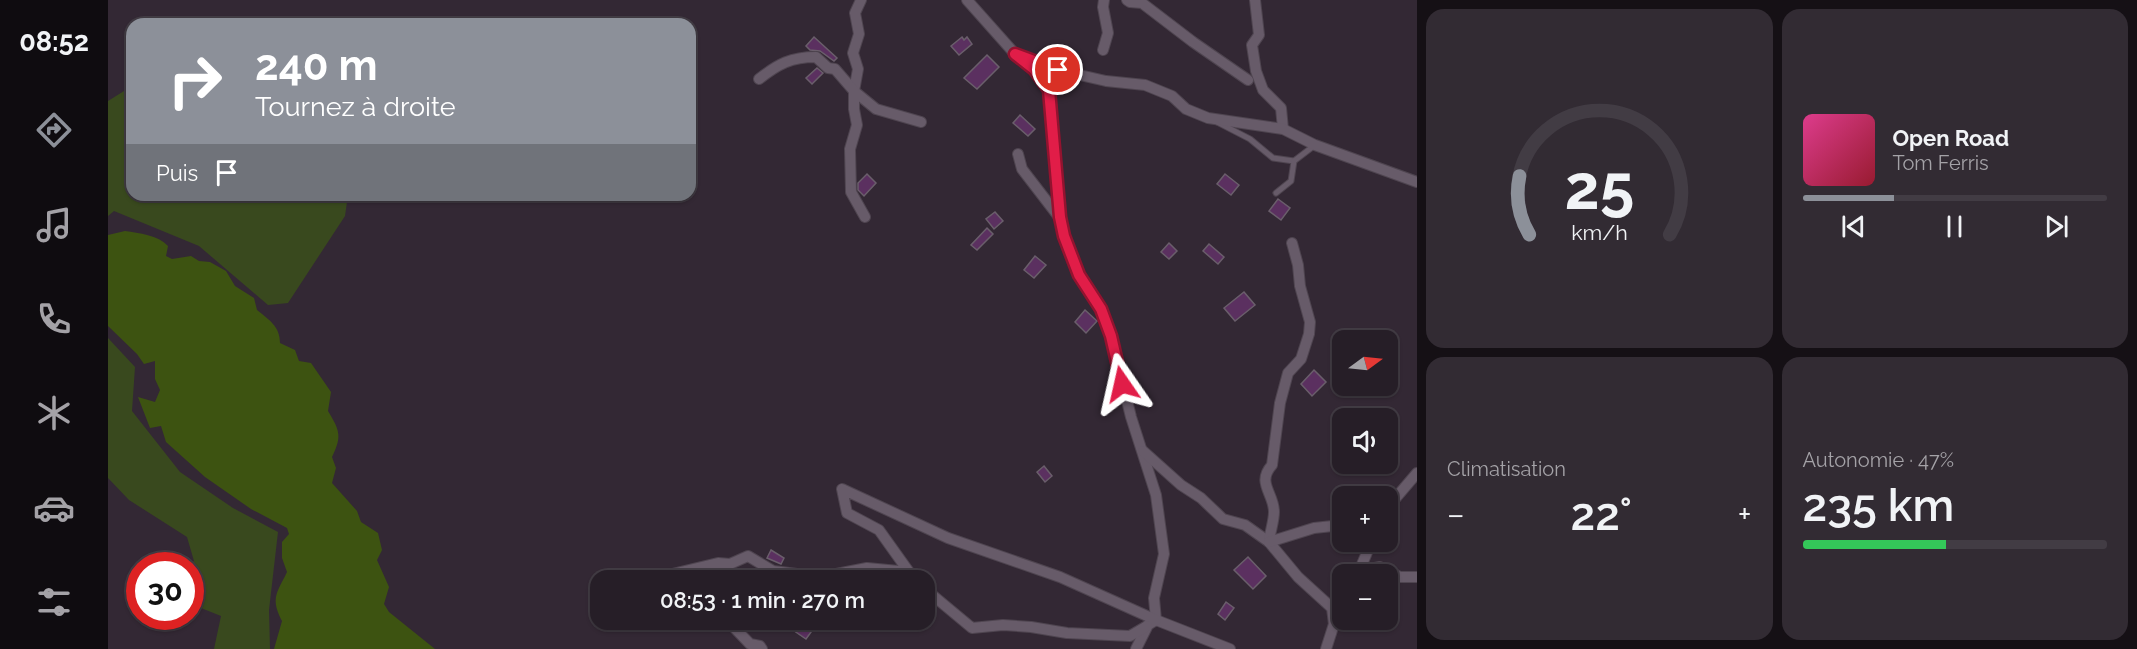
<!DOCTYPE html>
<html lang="fr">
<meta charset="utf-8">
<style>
body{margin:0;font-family:Raleway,sans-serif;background:#322b33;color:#f1f3f6;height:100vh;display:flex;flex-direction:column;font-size:22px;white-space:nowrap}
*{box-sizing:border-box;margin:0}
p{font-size:20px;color:#a4a2a7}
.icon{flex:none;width:33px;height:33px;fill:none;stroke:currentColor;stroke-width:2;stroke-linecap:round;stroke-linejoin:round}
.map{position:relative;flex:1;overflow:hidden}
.panel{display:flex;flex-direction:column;gap:9px;padding:9px;background:#151015;width:720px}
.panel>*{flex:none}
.hud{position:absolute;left:18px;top:18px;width:570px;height:183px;border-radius:18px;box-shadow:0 2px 4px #0004,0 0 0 2px #423c44;background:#8c9099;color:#fff;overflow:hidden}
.needle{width:39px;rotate:75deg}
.buttons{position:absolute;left:1224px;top:330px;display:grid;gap:12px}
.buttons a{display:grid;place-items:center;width:66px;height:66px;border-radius:12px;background:#261e27;box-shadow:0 2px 4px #0004,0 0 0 2px #423c44;font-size:30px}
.speed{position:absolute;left:18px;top:552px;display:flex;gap:12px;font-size:30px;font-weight:700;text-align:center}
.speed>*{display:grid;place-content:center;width:78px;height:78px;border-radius:50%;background:#261e27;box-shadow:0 2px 4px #0004,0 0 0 2px #423c44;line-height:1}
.speed .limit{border:9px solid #d22;background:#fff;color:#111}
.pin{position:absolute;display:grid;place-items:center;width:51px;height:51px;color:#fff;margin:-26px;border:3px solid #fff;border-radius:50%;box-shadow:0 2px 6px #0007}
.me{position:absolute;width:66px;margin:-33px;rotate:349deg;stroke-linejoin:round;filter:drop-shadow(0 0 4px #0008)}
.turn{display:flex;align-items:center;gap:21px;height:126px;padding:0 30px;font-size:27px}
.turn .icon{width:78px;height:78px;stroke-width:2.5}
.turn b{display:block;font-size:42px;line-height:51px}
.then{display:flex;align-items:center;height:57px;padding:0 30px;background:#0003;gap:12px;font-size:22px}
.big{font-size:45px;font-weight:600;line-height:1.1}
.panel .card{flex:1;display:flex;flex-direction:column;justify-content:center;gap:9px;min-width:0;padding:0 21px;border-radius:18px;background:#322b33}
.panel .dial{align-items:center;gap:0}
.dial svg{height:156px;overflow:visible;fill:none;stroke:#423c44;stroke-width:7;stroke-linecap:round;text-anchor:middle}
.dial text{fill:#f1f3f6;stroke:none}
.song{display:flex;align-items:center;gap:18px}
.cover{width:72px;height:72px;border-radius:9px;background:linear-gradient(135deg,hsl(330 70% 55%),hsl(350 70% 35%))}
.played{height:6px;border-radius:3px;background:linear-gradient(90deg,#8c9099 30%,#423c44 30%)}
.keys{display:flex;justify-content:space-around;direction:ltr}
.heat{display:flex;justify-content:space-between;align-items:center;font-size:33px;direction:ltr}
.charge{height:9px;border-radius:4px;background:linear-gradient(90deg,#34c759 47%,#423c44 0)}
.panel .tiles{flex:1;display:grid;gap:9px;grid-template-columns:repeat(2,1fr)}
.trip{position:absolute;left:482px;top:570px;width:345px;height:60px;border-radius:18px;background:#261e27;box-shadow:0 2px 4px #0004,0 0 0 2px #423c44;font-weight:600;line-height:60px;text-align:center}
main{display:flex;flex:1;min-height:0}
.dock{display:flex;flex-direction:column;width:108px;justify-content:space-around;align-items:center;background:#0f0c10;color:#a4a2a7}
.dock .icon{width:42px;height:42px}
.dock .current{color:#8c9099}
.dock b{font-size:27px;color:#f1f3f6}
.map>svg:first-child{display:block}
.green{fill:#39491e}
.water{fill:#3d5311}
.building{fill:#5b3060;stroke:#6a5e6b;stroke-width:1.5}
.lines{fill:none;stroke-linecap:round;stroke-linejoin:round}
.service-casing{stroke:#4f4550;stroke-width:7}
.minor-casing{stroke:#4f4550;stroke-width:12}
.service{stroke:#675b69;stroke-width:5}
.minor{stroke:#675b69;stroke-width:10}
.route-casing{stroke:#92132f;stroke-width:15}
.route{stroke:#e11d48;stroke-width:10}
</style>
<main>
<nav class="dock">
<b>08:52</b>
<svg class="icon current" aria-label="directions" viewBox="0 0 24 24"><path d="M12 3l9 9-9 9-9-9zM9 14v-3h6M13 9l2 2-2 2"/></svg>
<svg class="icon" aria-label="music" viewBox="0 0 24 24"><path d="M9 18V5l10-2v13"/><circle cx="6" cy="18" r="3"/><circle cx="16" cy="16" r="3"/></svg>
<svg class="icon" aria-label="phone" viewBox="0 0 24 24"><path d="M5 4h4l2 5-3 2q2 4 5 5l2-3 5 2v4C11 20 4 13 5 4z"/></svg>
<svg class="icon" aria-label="climate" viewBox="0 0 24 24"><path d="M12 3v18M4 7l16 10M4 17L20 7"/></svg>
<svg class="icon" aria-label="car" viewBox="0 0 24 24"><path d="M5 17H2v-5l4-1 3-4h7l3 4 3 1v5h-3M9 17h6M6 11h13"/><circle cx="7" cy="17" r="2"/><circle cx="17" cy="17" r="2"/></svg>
<svg class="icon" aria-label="filters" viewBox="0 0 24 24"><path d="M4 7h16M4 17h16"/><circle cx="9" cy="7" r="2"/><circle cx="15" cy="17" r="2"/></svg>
</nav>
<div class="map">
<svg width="1309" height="649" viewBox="0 0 1309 649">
<rect width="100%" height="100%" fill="#332834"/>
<g class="green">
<path d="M24,86V195H240L237,216L180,303L160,305L91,246L6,211L0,216V101Z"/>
<path d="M0,338L27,367L24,411L72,472L125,508L170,532L161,610L162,649H106L113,616L83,604L81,565L86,561L79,537L21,500L0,478Z"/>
</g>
<path class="water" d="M17,231C31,233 50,235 60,246L58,256L64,259L83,256L91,261L102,262L118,271L127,286L146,298L149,310C161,320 172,326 172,343L187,350L191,361L203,363L223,392L220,411C232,431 234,436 224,457L228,468L224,483L249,511L253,522L270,533L274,550L269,560L281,587L276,604L281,612L327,649H166L174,621C162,598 169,593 179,572L174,558V542L181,534L179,528L143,509L97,477L58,442L53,426L42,428L30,397L47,402L52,390L47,379V361L36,364L29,354L0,326V235Z"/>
<g class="building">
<path d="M706,37L729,58L726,61L712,51L702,50L698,46Z"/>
<path d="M854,37L856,40L859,37L864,44L851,55L843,46Z"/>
<path d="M879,55L891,67L869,89L856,78Z"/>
<path d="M709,68L715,73L704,84L698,78Z"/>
<path d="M912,115L927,129L920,136L905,123Z"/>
<path d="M759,174L768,183L756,196L750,190V183Z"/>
<path d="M1117,174L1131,185L1123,195L1109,184Z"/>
<path d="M1170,199L1182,208L1173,220L1161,211Z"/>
<path d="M887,212L895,221L886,229L878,219Z"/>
<path d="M879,228L885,234L869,250L863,245Z"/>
<path d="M1061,243L1069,251L1061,259L1053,252Z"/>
<path d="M1101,244L1116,257L1110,264L1095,251Z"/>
<path d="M927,256L938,265L926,278L916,270Z"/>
<path d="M1136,292L1147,305L1127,321L1116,308Z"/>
<path d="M977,310L989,321L978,333L967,322Z"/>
<path d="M1206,370L1218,382L1204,396L1193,384Z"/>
<path d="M936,466L944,476L937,482L929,472Z"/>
<path d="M663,550L676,558L673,564L659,558Z"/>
<path d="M1140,557L1158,576L1145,589L1126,570Z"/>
<path d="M1118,602L1126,608L1117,620L1110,614Z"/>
<path d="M692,620L706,628L698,639L685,630Z"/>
</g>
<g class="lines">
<g class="service-casing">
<g id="service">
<path d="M1109,122L1142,139L1165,158L1186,161"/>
<path d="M1168,193L1183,181L1186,161L1207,145"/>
</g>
</g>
<g class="minor-casing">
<g id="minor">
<path d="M753,0L747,13L751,34L745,53L750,69L746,91L768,109L813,122"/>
<path d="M859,0L907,54L926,69L941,90L952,217L956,236L971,275L993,309L1003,335L1023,417L1048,495L1056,554L1046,598L1048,620L1122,649"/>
<path d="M1019,0L1022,2L1034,3L1085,42L1140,80"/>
<path d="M1147,0L1151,35L1144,45L1148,71L1155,90L1173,108L1175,129"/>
<path d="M995,50L1000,33L995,7L996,0"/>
<path d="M916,58L950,70L998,81L1037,85L1064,96L1078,109L1100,118L1175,129L1207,145L1309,182"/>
<path d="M651,79C670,64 683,57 708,57L720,68L727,69L746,91V109L749,125L742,149L743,192L757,217"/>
<path d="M910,154L914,169L951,217"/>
<path d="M1035,451L1073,485L1093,498L1115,519L1137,525L1161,542L1190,577L1224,608L1226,624L1234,606"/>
<path d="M1280,507L1309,473"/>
<path d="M1161,542C1162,532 1166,521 1166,512C1166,493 1148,483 1164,465L1172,403L1180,373L1193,359L1201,334L1202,322L1192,286L1190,265L1184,243"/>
<path d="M1161,542L1206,528L1234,525"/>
<path d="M1252,571L1272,567L1292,577H1309"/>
<path d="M801,572L771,530L739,513L734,489L840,538L952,577L1048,620L1040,625L1028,649"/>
<path d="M1250,574L1260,550V542"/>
<path d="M562,580L556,576L610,563L622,564L640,556L665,571L713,577L759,568L801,572L808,580"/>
<path d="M816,588L864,628L895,625L923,627L959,633L1022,636L1039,626"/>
<path d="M619,620L642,644L652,646L654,649"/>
<path d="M1218,649L1226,624"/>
</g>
</g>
<use href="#service" class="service"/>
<use href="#minor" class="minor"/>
</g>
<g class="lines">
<g class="route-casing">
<path id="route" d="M950,70L907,54L926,69L941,90L952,217L956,236L971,275L993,309L1003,336L1014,384"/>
</g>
<use href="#route" class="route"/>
</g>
</svg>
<div class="buttons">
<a><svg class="needle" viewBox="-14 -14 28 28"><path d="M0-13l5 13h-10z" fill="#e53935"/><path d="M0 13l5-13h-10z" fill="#a4a2a7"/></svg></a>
<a><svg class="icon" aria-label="sound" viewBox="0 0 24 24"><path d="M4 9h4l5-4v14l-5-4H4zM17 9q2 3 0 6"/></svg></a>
<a>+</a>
<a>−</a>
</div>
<div class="speed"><div class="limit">30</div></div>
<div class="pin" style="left:950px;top:70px;background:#d93025"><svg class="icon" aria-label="arrive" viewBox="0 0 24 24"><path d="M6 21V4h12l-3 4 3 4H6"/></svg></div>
<svg class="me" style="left:1014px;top:384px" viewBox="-20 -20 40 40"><path d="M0-17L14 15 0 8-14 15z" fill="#e11d48" stroke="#fff" stroke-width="4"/></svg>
<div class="trip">08:53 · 1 min · 270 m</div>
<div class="hud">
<div class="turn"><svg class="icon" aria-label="right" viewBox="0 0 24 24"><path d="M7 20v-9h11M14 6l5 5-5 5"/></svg><div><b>240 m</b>Tournez à droite</div></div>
<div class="then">Puis<svg class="icon" aria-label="arrive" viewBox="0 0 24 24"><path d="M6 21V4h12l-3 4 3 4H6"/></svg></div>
</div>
</div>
<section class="panel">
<div class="tiles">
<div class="card dial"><svg viewBox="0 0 100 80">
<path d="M14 69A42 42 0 1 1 86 69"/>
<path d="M14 69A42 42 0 0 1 9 39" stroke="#8c9099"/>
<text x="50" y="56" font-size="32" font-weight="700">25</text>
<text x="50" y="72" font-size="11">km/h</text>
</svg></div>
<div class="card">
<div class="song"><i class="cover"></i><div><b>Open Road</b><p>Tom Ferris</p></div></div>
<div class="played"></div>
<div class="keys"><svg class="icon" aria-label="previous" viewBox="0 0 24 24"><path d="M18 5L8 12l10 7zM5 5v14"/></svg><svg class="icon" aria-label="pause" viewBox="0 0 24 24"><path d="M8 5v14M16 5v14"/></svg><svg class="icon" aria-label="next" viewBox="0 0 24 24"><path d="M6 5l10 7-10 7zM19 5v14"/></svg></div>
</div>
<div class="card"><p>Climatisation</p>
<div class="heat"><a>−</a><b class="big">22°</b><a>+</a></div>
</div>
<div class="card"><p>Autonomie · 47%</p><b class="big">235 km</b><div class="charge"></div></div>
</div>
</section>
</main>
